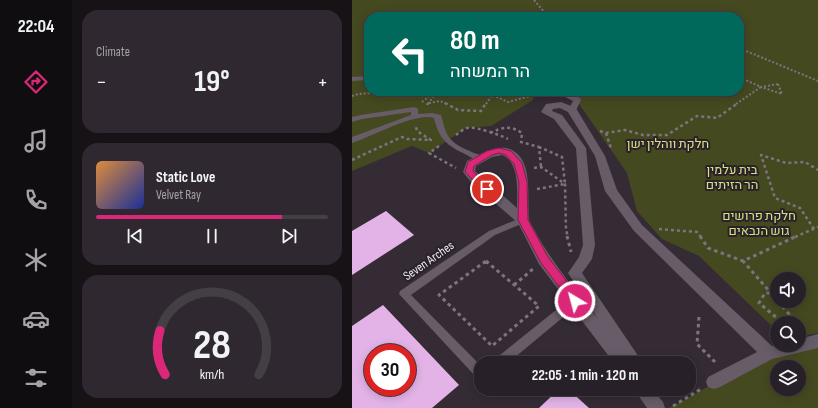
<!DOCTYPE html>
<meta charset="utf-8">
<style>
body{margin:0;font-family:"Sofia Sans Condensed",Heebo,sans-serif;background:#302830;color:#f1f3f6;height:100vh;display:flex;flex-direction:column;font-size:15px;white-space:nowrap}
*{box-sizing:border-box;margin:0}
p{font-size:13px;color:#a5a3a8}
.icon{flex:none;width:22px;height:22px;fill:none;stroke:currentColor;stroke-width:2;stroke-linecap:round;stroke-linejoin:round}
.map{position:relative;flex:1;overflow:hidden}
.sheet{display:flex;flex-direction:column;gap:10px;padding:10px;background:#161216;width:280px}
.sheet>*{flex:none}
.guide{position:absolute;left:12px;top:12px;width:380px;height:84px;border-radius:16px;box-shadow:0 2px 10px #0003,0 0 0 1px #443e45;background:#00695c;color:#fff;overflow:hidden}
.tools{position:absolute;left:418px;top:272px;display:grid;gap:8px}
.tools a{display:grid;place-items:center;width:36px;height:36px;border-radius:50%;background:#282028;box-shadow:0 2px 10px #0003,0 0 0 1px #443e45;font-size:20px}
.speed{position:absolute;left:12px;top:344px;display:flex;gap:8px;font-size:20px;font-weight:700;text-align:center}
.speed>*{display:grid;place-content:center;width:52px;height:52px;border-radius:50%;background:#282028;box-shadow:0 2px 10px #0003,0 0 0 1px #443e45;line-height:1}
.speed .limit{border:6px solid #d22;background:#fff;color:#111}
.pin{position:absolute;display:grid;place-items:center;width:34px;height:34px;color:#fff;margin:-17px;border:2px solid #fff;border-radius:50%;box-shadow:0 1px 4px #0007}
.me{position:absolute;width:44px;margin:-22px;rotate:323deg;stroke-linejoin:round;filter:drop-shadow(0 0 3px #0008)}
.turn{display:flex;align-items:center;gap:14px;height:84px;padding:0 20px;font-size:18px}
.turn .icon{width:52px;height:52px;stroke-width:2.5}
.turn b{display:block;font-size:28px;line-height:34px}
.big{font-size:30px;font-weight:700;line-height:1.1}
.sheet .widget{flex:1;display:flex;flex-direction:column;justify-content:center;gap:6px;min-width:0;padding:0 14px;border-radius:16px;background:#302830}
.sheet .dial{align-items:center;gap:0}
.dial svg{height:104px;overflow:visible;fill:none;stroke:#443e45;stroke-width:7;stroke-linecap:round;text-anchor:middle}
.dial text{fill:#f1f3f6;stroke:none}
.song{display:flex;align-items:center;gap:12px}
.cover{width:48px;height:48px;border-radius:6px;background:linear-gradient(135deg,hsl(30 70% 55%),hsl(230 70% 35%))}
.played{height:4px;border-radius:2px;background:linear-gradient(90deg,#db2777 80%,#443e45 80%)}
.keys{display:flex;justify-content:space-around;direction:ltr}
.heat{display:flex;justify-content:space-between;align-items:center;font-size:22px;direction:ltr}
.trip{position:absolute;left:122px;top:356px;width:222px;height:40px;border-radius:16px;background:#282028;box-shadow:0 2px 10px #0003,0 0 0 1px #443e45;font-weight:700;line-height:40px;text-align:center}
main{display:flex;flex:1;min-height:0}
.dock{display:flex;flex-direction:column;width:72px;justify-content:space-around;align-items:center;background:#100d10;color:#a5a3a8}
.dock .icon{width:28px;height:28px}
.dock .active{color:#db2777}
.dock b{font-size:18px;color:#f1f3f6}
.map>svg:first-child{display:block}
.green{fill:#454920;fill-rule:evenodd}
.building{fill:#e3b3e7;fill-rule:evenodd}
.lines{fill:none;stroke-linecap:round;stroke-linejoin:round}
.path-far2{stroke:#7d747d;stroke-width:2;stroke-dasharray:2 2;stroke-linecap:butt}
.path-far1{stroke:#7d747d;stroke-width:2.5;stroke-dasharray:3 3;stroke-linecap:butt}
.path{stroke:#7d747d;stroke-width:3;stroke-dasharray:3.5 3.5;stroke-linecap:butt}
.lane{fill:#675c67;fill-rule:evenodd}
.street{fill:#675c67;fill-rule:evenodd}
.route{fill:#db2777;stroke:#8e194d}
.labels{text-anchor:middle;stroke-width:4;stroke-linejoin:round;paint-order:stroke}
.park-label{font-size:13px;fill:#d7e083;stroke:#2a222b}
.street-label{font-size:13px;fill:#efe9ef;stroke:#2a222b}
</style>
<main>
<nav class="dock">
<b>22:04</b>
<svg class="icon active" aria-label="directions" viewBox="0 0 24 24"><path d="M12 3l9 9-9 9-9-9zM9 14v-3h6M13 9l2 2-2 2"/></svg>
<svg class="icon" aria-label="music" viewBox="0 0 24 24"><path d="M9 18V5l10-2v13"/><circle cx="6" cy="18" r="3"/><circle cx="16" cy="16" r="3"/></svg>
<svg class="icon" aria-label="phone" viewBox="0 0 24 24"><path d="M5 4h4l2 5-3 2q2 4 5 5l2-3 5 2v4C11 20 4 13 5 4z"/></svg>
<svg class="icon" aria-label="climate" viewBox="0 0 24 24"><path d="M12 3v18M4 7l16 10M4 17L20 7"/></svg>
<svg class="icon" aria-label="car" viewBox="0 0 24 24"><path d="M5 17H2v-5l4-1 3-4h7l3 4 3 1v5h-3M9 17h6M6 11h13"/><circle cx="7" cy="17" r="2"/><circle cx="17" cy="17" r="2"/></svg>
<svg class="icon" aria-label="filters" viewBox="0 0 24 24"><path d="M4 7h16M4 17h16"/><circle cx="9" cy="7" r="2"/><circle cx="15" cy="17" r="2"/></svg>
</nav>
<section class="sheet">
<div class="widget"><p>Climate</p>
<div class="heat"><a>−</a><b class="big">19°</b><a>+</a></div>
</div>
<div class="widget">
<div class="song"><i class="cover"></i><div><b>Static Love</b><p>Velvet Ray</p></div></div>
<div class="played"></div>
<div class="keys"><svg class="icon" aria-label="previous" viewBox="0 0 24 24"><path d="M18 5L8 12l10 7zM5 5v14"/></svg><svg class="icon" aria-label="pause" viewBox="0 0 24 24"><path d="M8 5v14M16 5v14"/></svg><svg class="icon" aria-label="next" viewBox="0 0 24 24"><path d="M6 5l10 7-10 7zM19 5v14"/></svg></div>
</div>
<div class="widget dial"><svg viewBox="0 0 100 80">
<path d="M14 69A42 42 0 1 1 86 69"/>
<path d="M14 69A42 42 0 0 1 10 35" stroke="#db2777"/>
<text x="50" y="56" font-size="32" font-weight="700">28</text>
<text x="50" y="72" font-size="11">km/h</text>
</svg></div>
</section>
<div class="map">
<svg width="466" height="408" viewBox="0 0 466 408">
<rect width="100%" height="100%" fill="#352b35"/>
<g class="green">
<path d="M0,0H466V333L447,337V323H425V331L347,256L310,239L285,211L275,173L221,95L182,94L181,100L139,126L114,128L77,153L60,146L0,171ZM17,17H387V91H17ZM425,279H447V301H425Z"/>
<path d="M466,344V408H317L417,353ZM425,367H447V389H425Z"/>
</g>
<g class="building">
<path d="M34,211L62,235L0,275V231Z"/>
<path d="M31,305L107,385L80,408H0V326ZM21,353H55V387H21Z"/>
<path d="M207,389H216L237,408H187Z"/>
</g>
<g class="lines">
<g class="path-far2">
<path d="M182,0L193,13L201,17"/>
<path d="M387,48L466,81"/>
<path d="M387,77L409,87"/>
<path d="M426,84L430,94L409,87Z"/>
<path d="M121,91L145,97L156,102L178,96"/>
<path d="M152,91L177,96"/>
<path d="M0,96L6,94L51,91"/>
<path d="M70,102L80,94L76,91"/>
<path d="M77,103L88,101L95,104"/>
<path d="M76,104L84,93L90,91"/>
<path d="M134,104L143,91"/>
<path d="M384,104L409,87"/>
</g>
<g class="path-far1">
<path d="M93,103L106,110L129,111L134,103"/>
<path d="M75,105L76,103"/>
<path d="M248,131L254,133L273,130L291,135H315L345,116L365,118L386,103"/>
<path d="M138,133C151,127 158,125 170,133L169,142L187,147L189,167"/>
<path d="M254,133L259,148"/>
<path d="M104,135C107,133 111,129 115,128C124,126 148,135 156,139"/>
<path d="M87,146L77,153L104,168"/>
<path d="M0,160L50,137L55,139L79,140L65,131L64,127"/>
<path d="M182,168L189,167L213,184L214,230L216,237"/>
<path d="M185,189L213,184L210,157L187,147"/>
<path d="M307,229L345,232L349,237"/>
<path d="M462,229L448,208L423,198L409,155L434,163L453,162L466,170"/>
<path d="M443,237L466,227"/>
</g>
<g class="path">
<path d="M215,236L219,252"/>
<path d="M348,236L356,248L391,261"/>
<path d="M134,261L187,306L140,346L87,295Z"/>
<path d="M162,285L181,269"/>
<path d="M418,293H413L407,303L431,323"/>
<path d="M425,300L391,261L445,236"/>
<path d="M426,301L437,314V323"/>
<path d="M347,317L345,344L365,364"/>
<path d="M321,406L349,389"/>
</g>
<g class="lane">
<path d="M17,76V80L0,81V77Z"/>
<path d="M202,91H212L228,98L229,100L223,112H217L216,110L221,101Z"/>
<path d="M62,107L66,109V114L80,113L89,115C91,121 92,128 95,134C101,146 118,151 130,156L131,158L130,160C124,161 120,158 115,155C96,146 87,140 82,118C63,112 20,137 0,143V137L59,115V112L10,119L0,122V117L9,115Z"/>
<path d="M171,217L174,218L176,220L174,222L143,235L59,295L129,366V379L125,378L47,294L48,291L137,231Z"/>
<path d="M223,297L227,298L228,301L227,304L156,363H141L143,359L219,298Z"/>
</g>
<g class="street">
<path d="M209,102L224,108L225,110L253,156L265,190L290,225L420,346L447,345V339L466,334V348L420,359L368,387L362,389L356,387L354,382L356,377L405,352L282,231L253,191L243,156L216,112L208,108L201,109L200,111L210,115L234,148L243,245L240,259L230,273L291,363H262L187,264L166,223L119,182L111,172L115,161C129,154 148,141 163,152C181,164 175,200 177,219C178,224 183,230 185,235C202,265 224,291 246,319L216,273L227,257L231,245L224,148L202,119L189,112L194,104ZM150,155C168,162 165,191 165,208L123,171L124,166L140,157Z"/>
<path d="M282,389H300L311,402L313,408H295Z"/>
</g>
</g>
<path class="route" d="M147,148L159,151L170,163L175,182L176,220L196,257L227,297L229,301L227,304L223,305L220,304L189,263L166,220L167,182L162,164L154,155L147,153L140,155L122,166L121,171L139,189L135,192L132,191L113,172L116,162L135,151Z"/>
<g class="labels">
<g class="park-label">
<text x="316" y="148">חלקת ווהלין ישן</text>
<text x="380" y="174">בית עלמין<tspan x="380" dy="15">הר הזיתים</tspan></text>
<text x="407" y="220">חלקת פרושים<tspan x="407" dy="15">גוש הנבאים</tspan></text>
</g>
<g class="street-label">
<text transform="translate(76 260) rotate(-35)" y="5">Seven Arches</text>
</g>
</g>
</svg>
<div class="tools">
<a><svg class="icon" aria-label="sound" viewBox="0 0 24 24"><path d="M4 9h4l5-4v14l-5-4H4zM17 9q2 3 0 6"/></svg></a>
<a><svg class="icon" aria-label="search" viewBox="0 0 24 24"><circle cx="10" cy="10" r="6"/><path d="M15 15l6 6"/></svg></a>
<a><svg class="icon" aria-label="layers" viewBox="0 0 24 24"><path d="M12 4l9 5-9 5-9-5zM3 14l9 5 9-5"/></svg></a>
</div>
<div class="speed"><div class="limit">30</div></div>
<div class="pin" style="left:135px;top:189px;background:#d93025"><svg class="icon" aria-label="arrive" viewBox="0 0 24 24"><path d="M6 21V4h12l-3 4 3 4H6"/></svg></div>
<svg class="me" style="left:223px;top:301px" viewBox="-20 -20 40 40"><circle r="17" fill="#db2777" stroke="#fff" stroke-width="3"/><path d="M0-11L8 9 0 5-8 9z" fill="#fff"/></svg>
<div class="trip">22:05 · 1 min · 120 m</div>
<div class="guide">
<div class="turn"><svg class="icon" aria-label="left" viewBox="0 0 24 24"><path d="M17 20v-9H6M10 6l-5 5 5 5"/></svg><div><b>80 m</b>הר המשחה</div></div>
</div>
</div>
</main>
